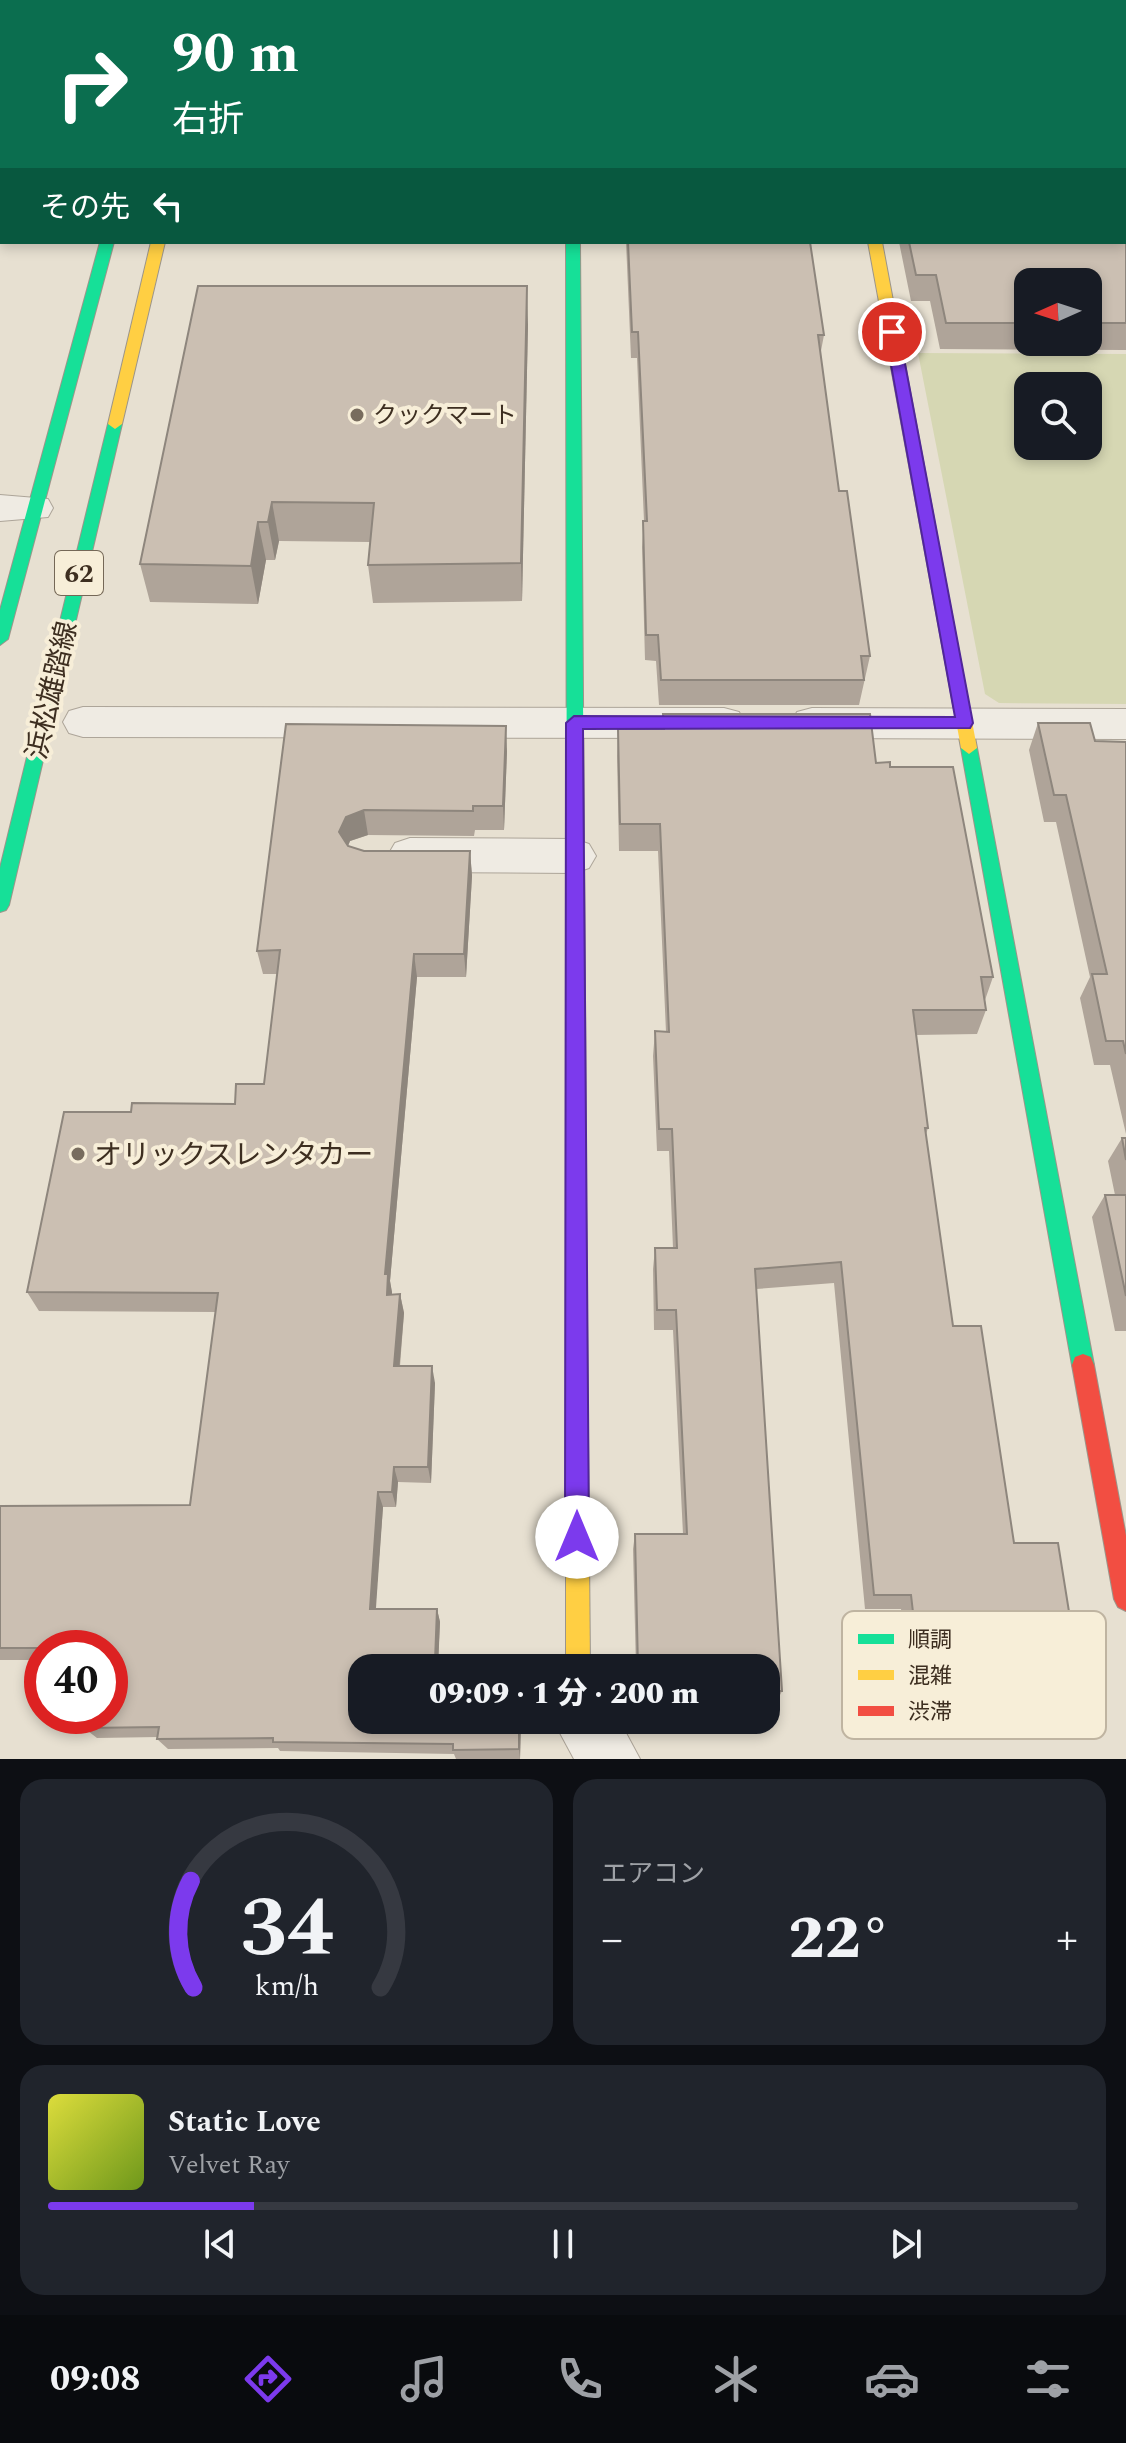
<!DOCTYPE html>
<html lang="ja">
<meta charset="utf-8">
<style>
body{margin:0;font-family:Spectral,"Noto Sans JP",serif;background:#20242c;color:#f1f3f6;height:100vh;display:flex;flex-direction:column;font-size:30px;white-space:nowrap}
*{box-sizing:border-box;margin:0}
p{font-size:26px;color:#9ea1a6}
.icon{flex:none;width:44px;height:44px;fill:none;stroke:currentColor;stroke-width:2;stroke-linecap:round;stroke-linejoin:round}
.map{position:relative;height:1759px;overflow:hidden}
.drawer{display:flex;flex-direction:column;gap:20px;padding:20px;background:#0d0f14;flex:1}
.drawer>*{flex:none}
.hud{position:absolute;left:0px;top:0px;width:1126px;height:244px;box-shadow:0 4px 12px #0003;background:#0b6e4f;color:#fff;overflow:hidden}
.needle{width:52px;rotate:267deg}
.controls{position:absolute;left:1014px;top:268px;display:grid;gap:16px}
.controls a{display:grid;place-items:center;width:88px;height:88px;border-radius:16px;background:#171b24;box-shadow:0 4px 12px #0003;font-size:40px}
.speed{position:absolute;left:24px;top:1630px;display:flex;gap:16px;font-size:40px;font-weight:700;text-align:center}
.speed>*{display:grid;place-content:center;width:104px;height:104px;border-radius:50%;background:#171b24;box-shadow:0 4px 12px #0003;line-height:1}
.speed .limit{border:12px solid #d22;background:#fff;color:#111}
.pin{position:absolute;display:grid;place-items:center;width:68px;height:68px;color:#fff;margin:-34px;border:4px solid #fff;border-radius:50%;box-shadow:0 2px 8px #0007}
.me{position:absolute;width:88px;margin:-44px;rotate:0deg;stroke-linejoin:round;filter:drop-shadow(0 0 6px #0008)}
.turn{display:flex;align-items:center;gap:28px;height:168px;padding:0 40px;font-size:36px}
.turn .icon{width:104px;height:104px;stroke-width:2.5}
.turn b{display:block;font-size:56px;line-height:68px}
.then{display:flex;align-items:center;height:76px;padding:0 40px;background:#0003;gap:16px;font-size:30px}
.big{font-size:60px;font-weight:800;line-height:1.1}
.drawer .card{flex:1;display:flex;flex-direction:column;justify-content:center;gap:12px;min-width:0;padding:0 28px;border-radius:24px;background:#20242c}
.drawer .dial{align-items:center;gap:0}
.dial svg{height:208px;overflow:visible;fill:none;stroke:#363941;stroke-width:7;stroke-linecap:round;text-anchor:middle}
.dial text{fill:#f1f3f6;stroke:none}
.song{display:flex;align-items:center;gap:24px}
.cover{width:96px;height:96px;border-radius:12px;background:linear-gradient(135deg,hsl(60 70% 55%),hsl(80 70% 35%))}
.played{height:8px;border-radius:4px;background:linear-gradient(90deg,#7c3aed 20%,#363941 20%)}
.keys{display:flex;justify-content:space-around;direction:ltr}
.heat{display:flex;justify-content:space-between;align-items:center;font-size:44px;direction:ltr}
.drawer .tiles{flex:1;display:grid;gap:20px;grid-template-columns:1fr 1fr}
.card:last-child{grid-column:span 2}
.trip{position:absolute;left:348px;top:1654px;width:432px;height:80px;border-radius:24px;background:#171b24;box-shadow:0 4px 12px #0003;font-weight:800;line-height:80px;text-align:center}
.menu{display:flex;height:128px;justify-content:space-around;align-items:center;background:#090b0e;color:#9ea1a6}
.menu .icon{width:56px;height:56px}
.menu .active{color:#7c3aed}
.menu b{font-size:36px;color:#f1f3f6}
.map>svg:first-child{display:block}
.green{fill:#d6d7b3;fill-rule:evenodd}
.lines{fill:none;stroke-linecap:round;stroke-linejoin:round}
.street-casing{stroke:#ada599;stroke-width:2}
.fast-casing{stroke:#9c958a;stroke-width:2}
.slow-casing{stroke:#9c958a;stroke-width:2}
.jam-casing{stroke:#9c958a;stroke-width:2}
.street{fill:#efebe3;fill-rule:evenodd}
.fast{fill:#16e098;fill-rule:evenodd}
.slow{fill:#ffcf43;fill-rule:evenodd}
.jam{fill:#f24e42;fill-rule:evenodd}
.wall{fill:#afa499;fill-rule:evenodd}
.shaded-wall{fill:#8e867d}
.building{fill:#cbbfb2;stroke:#8e867d;stroke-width:2}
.route{fill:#7c3aed;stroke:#51269a;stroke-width:2}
.poi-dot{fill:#786c5e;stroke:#f7eed8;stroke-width:3}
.labels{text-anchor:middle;stroke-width:8;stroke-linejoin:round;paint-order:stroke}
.far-poi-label{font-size:24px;fill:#3d2e20;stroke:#f7eed8;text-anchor:start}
.shield{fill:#f7eed8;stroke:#756857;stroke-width:2}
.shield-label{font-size:26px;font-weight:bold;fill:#3d2e20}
.street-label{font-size:28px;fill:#3d2e20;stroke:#f7eed8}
.poi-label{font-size:28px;fill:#3d2e20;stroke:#f7eed8;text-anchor:start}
.key{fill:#f7eed8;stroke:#bfb4a1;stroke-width:2}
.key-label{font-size:22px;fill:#3d2e20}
</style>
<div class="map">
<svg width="1126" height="1759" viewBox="0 0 1126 1759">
<rect width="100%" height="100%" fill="#e7e0d1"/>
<path class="green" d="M918,353L1126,354V704L999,703L985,694ZM1088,386V446H1028V386Z"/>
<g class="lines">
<g class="street-casing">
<g id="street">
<rect x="557" y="0" width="28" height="2"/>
<path d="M1081,0H1109L1110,2H1082Z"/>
<path d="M1124,69L1126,70V92L1124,91Z"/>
<rect x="1124" y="145" width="2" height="18"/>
<rect x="0" y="205" width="2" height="18"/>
<path d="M0,495L48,499L53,508L48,517L0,521Z"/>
<path d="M83,707L724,708L739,712L745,723L739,734L724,738L83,737L69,733L63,722L69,711Z"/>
<path d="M812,708L1126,709V739L812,738L797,734L791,723L797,712Z"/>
<path d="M410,838L574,839L589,844L596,856L589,868L574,873L410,872L395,867L388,855L395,843Z"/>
<path d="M553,1720H619L640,1759H574Z"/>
</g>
</g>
<g class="fast-casing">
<g id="fast">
<rect x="142" y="0" width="12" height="2"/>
<path d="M187,0H199L200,2H188Z"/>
<path d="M100,242H114L8,639L0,645V610Z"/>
<path d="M566,242H580L585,999L583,1005L576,1007L569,1005L567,999Z"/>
<path d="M115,419L122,424L9,905L6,910L0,912V868L108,424Z"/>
<path d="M969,742L977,748L1094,1365L1091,1373L1083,1376L1075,1373L1072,1365L961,748Z"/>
</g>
</g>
<g class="slow-casing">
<g id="slow">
<path d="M151,242H165L122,424L115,429L108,424Z"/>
<path d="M868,242H882L977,748L969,754L961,748Z"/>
<path d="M576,1197L583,1199L586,1206L590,1668H566V1206L569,1199Z"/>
</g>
</g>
<g class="jam-casing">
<g id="jam">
<rect x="1124" y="8" width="2" height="6"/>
<path d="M576,991L583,993L585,999L586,1206L583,1213L576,1215L569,1213L566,1206L567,999L569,993Z"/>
<path d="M1083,1354L1091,1357L1094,1365L1126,1536V1611L1118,1607L1114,1599L1072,1365L1075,1357Z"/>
</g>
</g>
<use href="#street" class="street"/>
<use href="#fast" class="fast"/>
<use href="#slow" class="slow"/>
<use href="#jam" class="jam"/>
</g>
<g class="wall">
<path d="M650,0H966L967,2H654Z"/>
<rect x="0" y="78" width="2" height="127"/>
<path d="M1126,220V350L940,349L930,301H911L899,242H1124ZM1028,282H1088V342H1028Z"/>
<path d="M626,242H810L824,335L820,356L839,491L870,656L859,705H659L656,661L645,660L642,547L644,521L637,358H631Z"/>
<path d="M528,325L522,601L373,603L368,565L370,542L279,541L275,560H266L258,604L150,602L140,564Z"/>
<path d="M663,714L890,767L993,977L985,1000L986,1010L977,1034L916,1035L928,1128L926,1134L953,1326L1014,1543L1083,1699L1068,1711H913L901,1609H865L834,1283L756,1289L782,1691L776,1703H766V1668H636L633,1549L635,1534H683L673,1330H654L653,1269L655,1248H673L669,1151H657L653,1056L655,1031L666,1032L658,851H619L617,756L618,729H662Z"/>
<path d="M1038,723L1095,741L1126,742V1134L1110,1065H1094L1080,998L1090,977L1056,822H1044L1029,750Z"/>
<path d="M286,724L507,751L504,830H475L474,836L368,835L350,841L348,846L364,851H470L472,876L466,977H417L390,1281L392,1294H400L404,1313L400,1366L435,1383L431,1483L398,1482L396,1507H383L375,1609H437L440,1622L438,1661H520L521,1668H362L521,1720L520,1759H456L454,1754L280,1751L278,1748L168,1749L157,1739L158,1737L97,1738L84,1728L110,1648H42V1660H0V1506L190,1505L216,1312L39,1311L27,1292L131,1112L235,1104L264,1084L278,974H263L257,951Z"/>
<path d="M1122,1138H1126V1331H1115L1092,1217L1105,1195H1115L1108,1161Z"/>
</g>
<g class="shaded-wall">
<path d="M527,286L528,325L522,601L521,563Z"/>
<path d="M272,502L279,541L275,560L268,522Z"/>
<path d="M258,522L266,560L258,604L251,566Z"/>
<path d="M506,726L507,751L504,830L503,806Z"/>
<path d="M364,810L368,835L350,841L343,857L339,832L346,817Z"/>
<path d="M470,851L472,876L466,977L464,954Z"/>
<path d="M414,954L417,977L390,1281L392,1292L391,1313L387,1295L385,1274Z"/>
<path d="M400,1294L404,1313L398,1383L394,1366Z"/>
<path d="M432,1366L435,1383L431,1483L428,1467Z"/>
<path d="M394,1467L398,1482L396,1507L392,1492Z"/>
<path d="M378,1492L383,1507L375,1622L370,1609Z"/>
<path d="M437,1609L440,1622L438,1668L435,1661Z"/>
<path d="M519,1720H521L520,1759L519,1749Z"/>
</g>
<g class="building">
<path d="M706,0H966L967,2H711Z"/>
<rect x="0" y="78" width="2" height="98"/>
<path d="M1124,215L1126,220V323H1088V282H1028V323H946L936,275H916L909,242H1124Z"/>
<path d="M628,242H810L824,335H818L839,491H847L870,656H861L864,680H661L658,635H646L643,521H647L638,332H632Z"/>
<path d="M198,286H527L521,563L368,565L374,503L272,502L268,522H258L251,566L140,564Z"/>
<path d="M663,714H870L876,763L890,762V767H953L993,977H981L986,1010H913L928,1128H925L953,1326H981L1014,1543H1058L1083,1699H923L911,1595H874L841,1262L755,1269L782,1691H766V1668H638L635,1534H687L676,1310H657L655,1248H677L672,1129H659L655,1031L669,1032L660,824H620L618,729H664Z"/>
<path d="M1038,723H1090L1095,741L1126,742V1054L1123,1041H1106L1092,974H1107L1066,795H1054Z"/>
<path d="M286,724L506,726L503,806H473V811L364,810L346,817L339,832L348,846L364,851H470L464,954H414L385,1274H388L387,1295L400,1294L394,1366H432L428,1467H394L392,1492H378L370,1609H437L435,1661H520V1668H362V1720H519V1749L453,1750V1744L273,1742V1738L157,1739L159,1727L84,1728L86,1716H110V1648H0V1506L190,1505L218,1293L27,1292L64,1112H131L132,1103L235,1104L236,1084H264L280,950L257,951Z"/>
<path d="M1122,1138H1126V1160Z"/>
<path d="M1105,1195H1126V1296Z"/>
</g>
<path class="route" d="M892,328L899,332L973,723L970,728L583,729L589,1537L585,1545L577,1548L569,1545L565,1537L566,723L574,716L955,717L885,332Z"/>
<g class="poi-dot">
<circle cx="357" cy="415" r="8"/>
<circle cx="78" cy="1154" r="8"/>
</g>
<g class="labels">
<g class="far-poi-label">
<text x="373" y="423">クックマート</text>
</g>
<rect class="shield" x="55" y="551" width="48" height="44" rx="6"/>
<g class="shield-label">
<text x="79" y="582">62</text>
</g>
<g class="street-label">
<text transform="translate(51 690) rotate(-77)" y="10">浜松雄踏線</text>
</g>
<g class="poi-label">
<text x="94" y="1164">オリックスレンタカー</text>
</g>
</g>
<rect x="842" y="1611" width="264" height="128" rx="12" class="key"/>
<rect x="858" y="1634" width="36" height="10" fill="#16e098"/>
<rect x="858" y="1670" width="36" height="10" fill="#ffcf43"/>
<rect x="858" y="1706" width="36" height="10" fill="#f24e42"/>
<g class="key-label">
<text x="908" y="1647">順調</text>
<text x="908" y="1683">混雑</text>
<text x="908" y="1719">渋滞</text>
</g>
</svg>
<div class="controls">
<a><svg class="needle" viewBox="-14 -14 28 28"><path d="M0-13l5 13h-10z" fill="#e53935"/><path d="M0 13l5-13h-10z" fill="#9ea1a6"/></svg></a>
<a><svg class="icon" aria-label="search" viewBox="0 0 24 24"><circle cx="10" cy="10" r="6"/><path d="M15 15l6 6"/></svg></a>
</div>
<div class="speed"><div class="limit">40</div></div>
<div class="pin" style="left:892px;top:332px;background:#d93025"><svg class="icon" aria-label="arrive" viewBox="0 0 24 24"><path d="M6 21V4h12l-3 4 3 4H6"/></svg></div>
<svg class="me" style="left:577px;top:1537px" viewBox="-20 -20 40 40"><circle r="19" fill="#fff"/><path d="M0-13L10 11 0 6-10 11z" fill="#7c3aed"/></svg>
<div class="trip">09:09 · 1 分 · 200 m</div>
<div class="hud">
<div class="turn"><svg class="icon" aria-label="right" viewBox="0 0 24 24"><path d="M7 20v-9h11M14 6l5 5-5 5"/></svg><div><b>90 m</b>右折</div></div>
<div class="then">その先<svg class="icon" aria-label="left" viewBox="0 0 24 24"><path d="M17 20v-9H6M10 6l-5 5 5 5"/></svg></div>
</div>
</div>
<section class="drawer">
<div class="tiles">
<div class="card dial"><svg viewBox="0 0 100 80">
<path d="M14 69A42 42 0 1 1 86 69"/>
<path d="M14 69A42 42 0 0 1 13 28" stroke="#7c3aed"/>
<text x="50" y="56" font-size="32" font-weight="700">34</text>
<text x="50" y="72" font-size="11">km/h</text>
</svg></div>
<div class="card"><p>エアコン</p>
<div class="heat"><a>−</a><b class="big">22°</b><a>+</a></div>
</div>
<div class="card">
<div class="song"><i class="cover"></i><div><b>Static Love</b><p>Velvet Ray</p></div></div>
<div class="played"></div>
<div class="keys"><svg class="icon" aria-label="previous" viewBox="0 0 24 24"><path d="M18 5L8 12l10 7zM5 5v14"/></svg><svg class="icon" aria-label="pause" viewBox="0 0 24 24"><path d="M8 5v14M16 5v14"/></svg><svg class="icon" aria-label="next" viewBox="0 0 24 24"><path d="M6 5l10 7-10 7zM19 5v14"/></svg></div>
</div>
</div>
</section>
<nav class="menu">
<b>09:08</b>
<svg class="icon active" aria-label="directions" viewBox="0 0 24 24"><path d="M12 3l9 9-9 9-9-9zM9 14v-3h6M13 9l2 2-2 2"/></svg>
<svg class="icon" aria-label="music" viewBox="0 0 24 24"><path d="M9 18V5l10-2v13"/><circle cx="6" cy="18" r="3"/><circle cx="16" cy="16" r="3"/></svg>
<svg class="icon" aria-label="phone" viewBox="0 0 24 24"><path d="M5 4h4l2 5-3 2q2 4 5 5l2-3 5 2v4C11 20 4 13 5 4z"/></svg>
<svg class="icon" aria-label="climate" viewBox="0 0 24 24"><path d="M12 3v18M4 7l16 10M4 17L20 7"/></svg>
<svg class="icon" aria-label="car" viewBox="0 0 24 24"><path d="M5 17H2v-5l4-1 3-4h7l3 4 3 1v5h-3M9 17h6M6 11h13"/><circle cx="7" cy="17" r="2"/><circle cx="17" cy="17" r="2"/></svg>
<svg class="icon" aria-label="filters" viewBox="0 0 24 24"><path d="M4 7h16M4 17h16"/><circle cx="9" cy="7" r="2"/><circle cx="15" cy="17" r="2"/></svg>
</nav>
